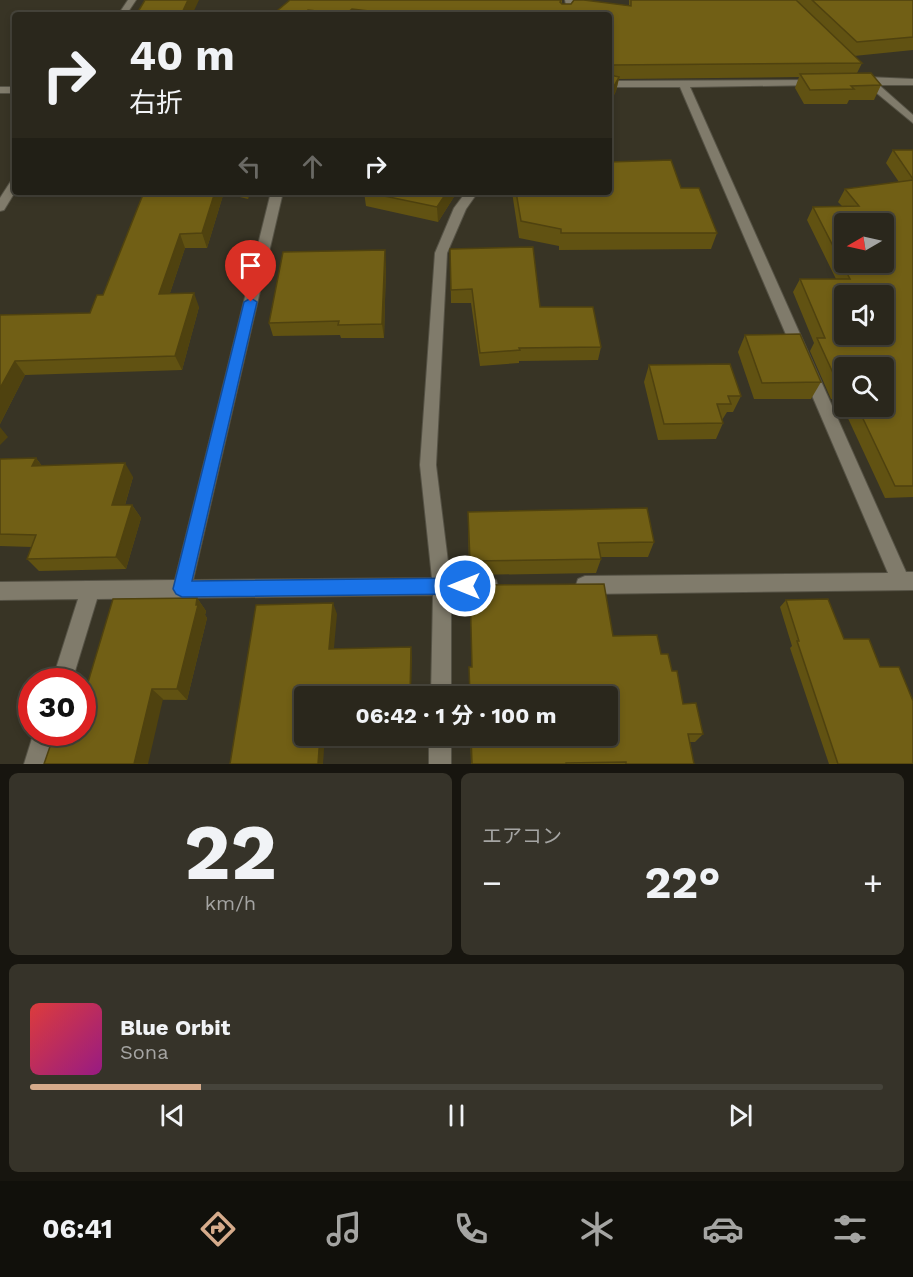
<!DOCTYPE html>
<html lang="ja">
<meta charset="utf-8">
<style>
body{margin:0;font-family:"Work Sans","Noto Sans JP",sans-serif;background:#363329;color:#f1f3f6;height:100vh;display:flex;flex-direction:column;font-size:22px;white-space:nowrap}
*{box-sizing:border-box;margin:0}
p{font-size:20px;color:#a5a5a3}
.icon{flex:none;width:33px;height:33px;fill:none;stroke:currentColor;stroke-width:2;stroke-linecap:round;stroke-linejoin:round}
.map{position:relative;height:764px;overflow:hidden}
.sheet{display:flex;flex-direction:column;gap:9px;padding:9px;background:#17150f;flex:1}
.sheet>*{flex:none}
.hud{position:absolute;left:12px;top:12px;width:600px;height:183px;border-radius:6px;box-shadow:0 3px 9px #0003,0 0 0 2px #46443b;background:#2a271c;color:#f1f3f6;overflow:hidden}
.needle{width:39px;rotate:261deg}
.buttons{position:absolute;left:834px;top:213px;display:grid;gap:12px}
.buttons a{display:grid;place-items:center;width:60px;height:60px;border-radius:6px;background:#2a271c;box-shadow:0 3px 9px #0003,0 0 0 2px #46443b;font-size:30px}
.speed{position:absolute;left:18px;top:668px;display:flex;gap:12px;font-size:30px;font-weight:700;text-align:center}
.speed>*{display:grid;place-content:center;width:78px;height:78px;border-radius:50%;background:#2a271c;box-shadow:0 3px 9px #0003,0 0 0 2px #46443b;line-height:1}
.speed .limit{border:9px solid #d22;background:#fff;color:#111}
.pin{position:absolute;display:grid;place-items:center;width:51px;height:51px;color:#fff;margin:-62px -26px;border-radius:50% 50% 50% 0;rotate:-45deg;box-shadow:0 0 6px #0007}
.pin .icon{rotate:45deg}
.me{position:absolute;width:66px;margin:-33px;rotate:270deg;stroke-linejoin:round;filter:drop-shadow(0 0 4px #0008)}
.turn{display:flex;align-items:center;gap:21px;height:126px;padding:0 18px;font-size:27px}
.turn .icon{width:78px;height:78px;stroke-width:2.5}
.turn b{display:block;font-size:42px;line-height:51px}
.lanes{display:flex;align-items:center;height:57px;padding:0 18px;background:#0003;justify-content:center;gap:30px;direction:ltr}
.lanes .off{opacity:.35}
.big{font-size:45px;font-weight:700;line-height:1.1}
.sheet .card{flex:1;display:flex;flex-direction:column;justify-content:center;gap:9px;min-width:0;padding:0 21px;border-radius:9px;background:#363329}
.sheet .dial{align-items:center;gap:0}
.dial b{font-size:78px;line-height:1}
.song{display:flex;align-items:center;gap:18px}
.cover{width:72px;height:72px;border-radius:9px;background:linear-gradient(135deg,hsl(0 70% 55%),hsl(310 70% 35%))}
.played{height:6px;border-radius:3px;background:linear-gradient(90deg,#d6ab8b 20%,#46443b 20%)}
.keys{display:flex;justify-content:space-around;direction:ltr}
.heat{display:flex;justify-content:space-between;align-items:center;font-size:33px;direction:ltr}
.sheet .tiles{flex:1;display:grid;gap:9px;grid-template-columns:1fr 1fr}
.card:last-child{grid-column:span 2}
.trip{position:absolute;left:294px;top:686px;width:324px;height:60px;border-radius:6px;background:#2a271c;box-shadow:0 3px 9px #0003,0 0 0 2px #46443b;font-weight:700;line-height:60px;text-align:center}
.tabs{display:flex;height:96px;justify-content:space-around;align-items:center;background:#11100b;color:#a5a5a3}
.tabs .icon{width:42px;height:42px}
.tabs .active{color:#d6ab8b}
.tabs b{font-size:27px;color:#f1f3f6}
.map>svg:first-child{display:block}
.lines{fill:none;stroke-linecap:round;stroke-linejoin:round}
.minor-casing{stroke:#555245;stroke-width:2}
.tertiary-casing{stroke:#555245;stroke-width:2}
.minor{fill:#807b6b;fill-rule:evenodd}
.tertiary{fill:#807b6b;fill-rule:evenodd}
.wall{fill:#615212;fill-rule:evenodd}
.shaded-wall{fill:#4f420f}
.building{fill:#715f15;stroke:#4f420f;stroke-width:1.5;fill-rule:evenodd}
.route{fill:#1a73e8;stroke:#114b97;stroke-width:1.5}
</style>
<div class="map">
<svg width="913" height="764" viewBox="0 0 913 764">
<rect width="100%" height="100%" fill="#383425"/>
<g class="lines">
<g class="minor-casing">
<g id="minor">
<path d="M128,0H136L126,15H118Z"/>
<path d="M565,0H573L574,5L569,15H561L566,5Z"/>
<path d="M867,77L913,79V85H879L913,115V123L867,85L854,82Z"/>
<path d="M817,80L820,81V85L690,87L906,572H913V590L585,594L578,591L576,585L578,579L585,576L888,573L680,87H609V81Z"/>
<path d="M15,180V192L4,210L0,211V198L11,181Z"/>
<path d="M271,192H283L193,580L432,578L420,465L435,253L454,208L466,192H478L466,209L447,253L436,465L450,578L489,577L496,580L498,586L496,592L489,595H451V696H431L433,595L97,599L72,681H52L78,599L0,600V582L175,580Z"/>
<path d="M34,732H56L46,764H24Z"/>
<rect x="429" y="735" width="22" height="29"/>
</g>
</g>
<g class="tertiary-casing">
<rect id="tertiary" x="0" y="87" width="15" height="6"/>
</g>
<use href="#minor" class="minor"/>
<use href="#tertiary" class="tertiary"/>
</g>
<g class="wall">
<path d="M290,0H562V4L629,6V0H913V50L854,56L862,63L857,73L881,85L874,100H849L847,104H804L795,88L799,77L619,79L616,91L609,105V15H265H272Z"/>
<path d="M893,150H913V497L885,498L839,399H831L810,351L814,343L793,292L800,279H836L807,220L813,207L842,206L838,202L845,189L899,182L886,163ZM844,368L884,406H844Z"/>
<path d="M681,188L717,233L711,249L559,250V246L519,238L512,192H609Z"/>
<path d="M144,192H224L207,248H185L170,293L199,307L182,370L25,375L0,424V315L90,313L103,295Z"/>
<path d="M227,192H251L248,199L227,194Z"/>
<path d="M364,192H457L438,222L366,206Z"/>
<path d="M450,249L601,347L598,360L519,361V363L480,366L471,303H451Z"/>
<path d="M386,264L384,338H341L340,335L273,336L269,323Z"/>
<path d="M745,335L821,382L811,399H754L738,352Z"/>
<path d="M649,365L741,396L733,412H727L722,420L723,423L716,439L658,440L644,382Z"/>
<path d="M36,458L42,466L133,477L125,505H132L141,518L126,569L39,571L27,559L32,547L0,546V459Z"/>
<path d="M468,512L654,542L648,557H601V559L596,573L469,575Z"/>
<path d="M470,585L613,636L661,654L672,671L683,704L703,734L695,742H690L694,764H471L470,735H608V696H469V667H472Z"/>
<path d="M197,598L206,611L205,615L207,618L187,700L83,699Z"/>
<path d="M786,600L844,639L880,667L913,764H829L790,648L792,646L780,607Z"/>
</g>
<g class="shaded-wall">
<path d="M188,0H199L192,15H181Z"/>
<path d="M352,9L353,15H346V14Z"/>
<path d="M619,77L616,91L609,105V95Z"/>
<path d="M215,192H224L207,248L202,233Z"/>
<path d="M247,192H251L248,199Z"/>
<path d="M447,192H457L438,222L437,207Z"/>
<path d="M180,234L185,248L165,308L159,294Z"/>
<path d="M385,250L386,264L384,338L382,324Z"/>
<path d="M194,293L199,307L182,370L175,356Z"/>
<path d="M15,361L25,375L0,424V388Z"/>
<path d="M0,427L8,437L0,445Z"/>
<path d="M36,458L46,472L32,466Z"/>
<path d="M125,463L133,477L121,518L112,505Z"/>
<path d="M132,505L141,518L126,569L116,557Z"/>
<path d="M197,598L206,611L205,615L207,618L187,700L177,689Z"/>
<path d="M333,603L337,614L333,659L329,649Z"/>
<path d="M411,647L412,657L411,696H410Z"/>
<path d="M152,689L163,699L148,764H134Z"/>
<path d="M320,735H325L323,764H318Z"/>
</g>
<g class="building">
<path d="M145,0H188L181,15H136Z"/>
<path d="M290,0H561L560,2L562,4H571L574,0H584L631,6V0H796L862,63L611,65L610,75L619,77L609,95V15H404L352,9L346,14L308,10L307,15H265H272Z"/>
<path d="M812,0H913V37L857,42Z"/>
<path d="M871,73L881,85L851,86L854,89L810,90L800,74Z"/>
<path d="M893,150H913V179Z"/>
<path d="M671,160L681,188H699L717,233H561V229L521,221L516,192H609V162Z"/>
<path d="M913,180V486H895L857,406H884V368H844V386H839L817,338H825L800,279H850L813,207L859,206L845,189ZM844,224H884V262H844ZM844,296H884V334H844Z"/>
<path d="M144,192H215L202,233L180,234L159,294L194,293L175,356L15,361L0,388V315L90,313L97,295H103Z"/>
<path d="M365,192H447L437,207Z"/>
<path d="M533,247L540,307H593L601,347L519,348L520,350L480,353L472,289L451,290L450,249Z"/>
<path d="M385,250L382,324L338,325L339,321L269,323L283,252Z"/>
<path d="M800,334L821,382L762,383L745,335Z"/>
<path d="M730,364L741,396H728L731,404H717L723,423L664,424L649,365Z"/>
<path d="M36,458L32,466L125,463L112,505H132L116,557L27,559L36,535L0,534V459Z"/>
<path d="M647,508L654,542L598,543L601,559L470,561L468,512Z"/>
<path d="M604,584L613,636L657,635L661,654H668L672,671H677L683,704L696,703L703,734H688L694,764H626V762L566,763V764H472L471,735H608V696H470L469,667H472L470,585Z"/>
<path d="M197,598L196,605H198L177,689H152L134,764H44L55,732H82V699H83L113,599Z"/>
<path d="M828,599L844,639H869L880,667H899L913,701V764H838L797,641H799L786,600Z"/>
<path d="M333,603L329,649L411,647L410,696H304V735H320L318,764H230L256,605Z"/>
</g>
<path class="route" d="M251,298L257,302L192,581L465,578L471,580L474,586L471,592L465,594L182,597L176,594L173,589L244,302Z"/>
</svg>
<div class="buttons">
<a><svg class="needle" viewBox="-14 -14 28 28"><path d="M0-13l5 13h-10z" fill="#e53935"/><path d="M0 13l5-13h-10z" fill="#a5a5a3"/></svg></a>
<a><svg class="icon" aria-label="sound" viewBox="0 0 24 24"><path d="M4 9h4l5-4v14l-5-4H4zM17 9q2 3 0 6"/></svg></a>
<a><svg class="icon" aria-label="search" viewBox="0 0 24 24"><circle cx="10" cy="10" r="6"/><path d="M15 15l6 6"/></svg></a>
</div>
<div class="speed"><div class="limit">30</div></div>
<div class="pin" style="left:251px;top:302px;background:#d93025"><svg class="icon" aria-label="arrive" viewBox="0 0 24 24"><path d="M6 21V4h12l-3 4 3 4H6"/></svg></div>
<svg class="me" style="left:465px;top:586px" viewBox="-20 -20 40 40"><circle r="17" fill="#1a73e8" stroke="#fff" stroke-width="3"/><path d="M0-11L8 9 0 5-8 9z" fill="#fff"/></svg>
<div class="trip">06:42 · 1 分 · 100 m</div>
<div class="hud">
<div class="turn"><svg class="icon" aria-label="right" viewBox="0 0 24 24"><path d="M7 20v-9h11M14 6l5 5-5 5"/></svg><div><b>40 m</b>右折</div></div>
<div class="lanes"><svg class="icon off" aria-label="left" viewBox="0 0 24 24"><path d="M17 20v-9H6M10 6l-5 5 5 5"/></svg><svg class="icon off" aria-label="ahead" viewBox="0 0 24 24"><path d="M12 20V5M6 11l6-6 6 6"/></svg><svg class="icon" aria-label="right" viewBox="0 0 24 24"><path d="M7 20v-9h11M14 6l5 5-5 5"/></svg></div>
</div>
</div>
<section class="sheet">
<div class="tiles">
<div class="card dial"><b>22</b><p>km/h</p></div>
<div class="card"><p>エアコン</p>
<div class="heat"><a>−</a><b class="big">22°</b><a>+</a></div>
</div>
<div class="card">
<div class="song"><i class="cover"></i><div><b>Blue Orbit</b><p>Sona</p></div></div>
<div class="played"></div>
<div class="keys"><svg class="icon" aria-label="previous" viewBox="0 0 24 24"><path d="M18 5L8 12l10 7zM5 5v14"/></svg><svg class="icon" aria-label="pause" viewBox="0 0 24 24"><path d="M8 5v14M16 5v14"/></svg><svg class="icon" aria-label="next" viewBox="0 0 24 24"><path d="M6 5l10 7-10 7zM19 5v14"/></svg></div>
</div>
</div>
</section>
<nav class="tabs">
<b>06:41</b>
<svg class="icon active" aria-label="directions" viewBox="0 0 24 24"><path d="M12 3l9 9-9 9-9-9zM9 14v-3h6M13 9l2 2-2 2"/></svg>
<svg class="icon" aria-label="music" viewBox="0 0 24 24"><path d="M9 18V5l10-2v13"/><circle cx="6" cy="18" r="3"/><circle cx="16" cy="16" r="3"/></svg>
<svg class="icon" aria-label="phone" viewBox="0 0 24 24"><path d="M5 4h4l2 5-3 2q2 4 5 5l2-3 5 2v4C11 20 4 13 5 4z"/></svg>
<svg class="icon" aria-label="climate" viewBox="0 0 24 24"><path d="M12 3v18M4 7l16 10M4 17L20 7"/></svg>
<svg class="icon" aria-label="car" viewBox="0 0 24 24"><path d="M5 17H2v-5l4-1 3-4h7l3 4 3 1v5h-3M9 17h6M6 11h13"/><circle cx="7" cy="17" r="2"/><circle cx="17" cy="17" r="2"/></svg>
<svg class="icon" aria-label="filters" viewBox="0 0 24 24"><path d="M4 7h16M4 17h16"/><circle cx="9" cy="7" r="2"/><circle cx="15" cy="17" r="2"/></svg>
</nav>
